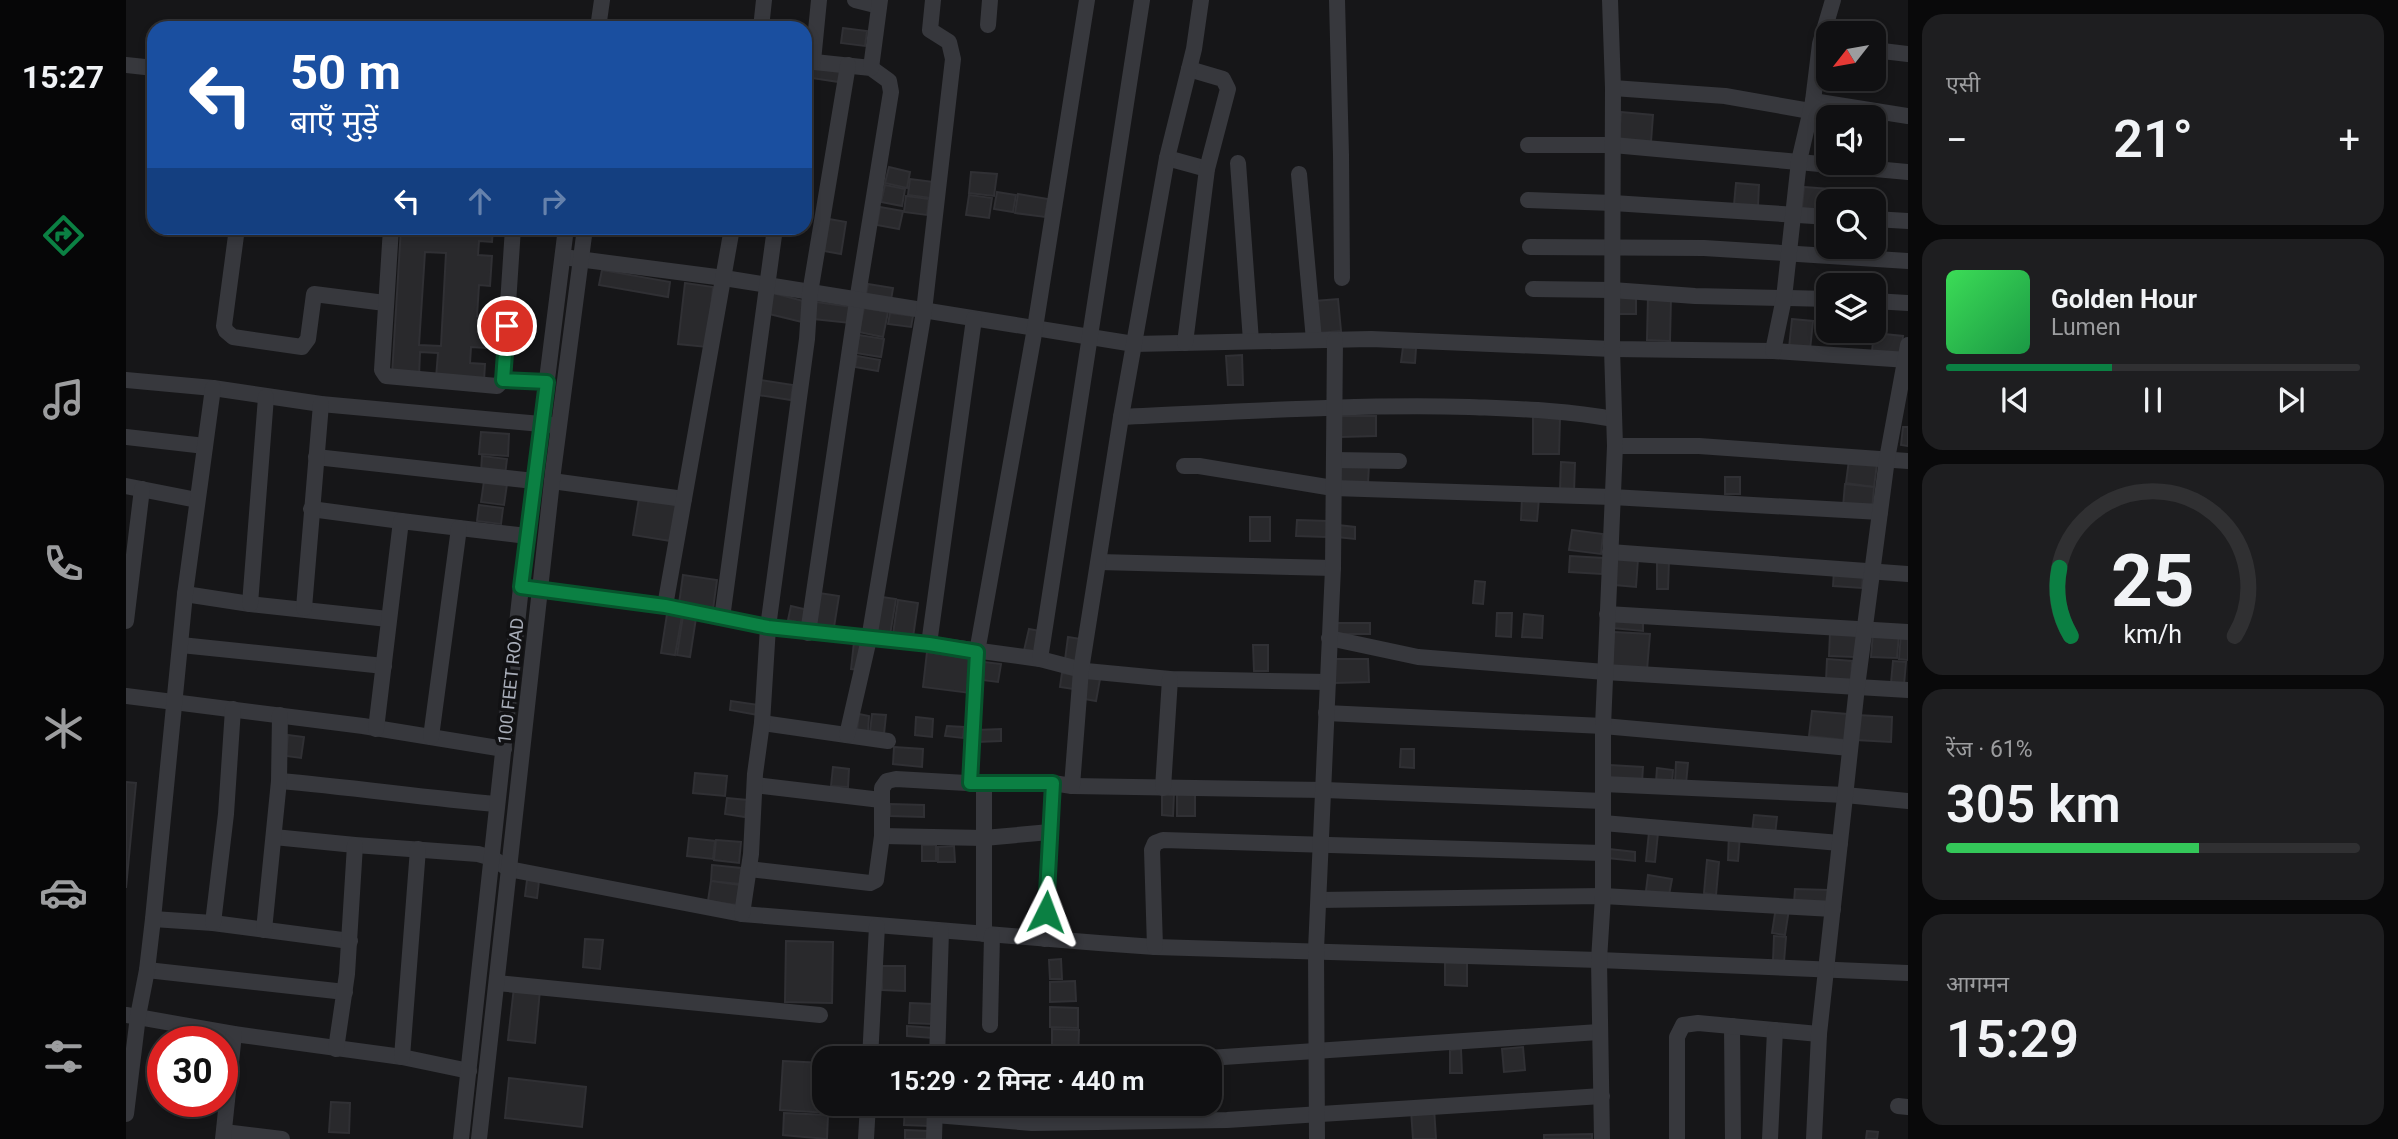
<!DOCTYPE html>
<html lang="hi">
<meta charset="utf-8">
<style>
body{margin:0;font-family:Roboto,"Noto Sans Devanagari",sans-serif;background:#1e1e20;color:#f1f3f6;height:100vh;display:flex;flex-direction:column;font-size:26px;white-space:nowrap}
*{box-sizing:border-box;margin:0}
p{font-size:23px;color:#9c9d9f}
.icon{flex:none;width:38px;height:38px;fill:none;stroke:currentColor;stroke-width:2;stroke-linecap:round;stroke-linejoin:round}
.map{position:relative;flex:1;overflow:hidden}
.drawer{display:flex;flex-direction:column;gap:14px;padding:14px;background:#09090a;width:490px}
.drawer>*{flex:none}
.top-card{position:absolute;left:21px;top:21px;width:665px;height:214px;border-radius:21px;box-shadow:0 4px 10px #0003,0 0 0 2px #303032;background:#1a4fa0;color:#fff;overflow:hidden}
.needle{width:46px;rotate:239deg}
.buttons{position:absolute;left:1690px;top:21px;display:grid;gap:14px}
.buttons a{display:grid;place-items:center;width:70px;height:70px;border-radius:14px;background:#101012;box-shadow:0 4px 10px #0003,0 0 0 2px #303032;font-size:35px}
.speed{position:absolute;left:21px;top:1026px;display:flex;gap:14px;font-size:35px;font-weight:700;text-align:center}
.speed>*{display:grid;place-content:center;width:91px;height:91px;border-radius:50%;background:#101012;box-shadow:0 4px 10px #0003,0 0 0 2px #303032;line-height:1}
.speed .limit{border:10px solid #d22;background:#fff;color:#111}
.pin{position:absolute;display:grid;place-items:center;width:60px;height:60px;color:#fff;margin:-30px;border:4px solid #fff;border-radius:50%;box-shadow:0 2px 7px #0007}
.me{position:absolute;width:77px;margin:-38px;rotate:3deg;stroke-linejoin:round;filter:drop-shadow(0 0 5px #0008)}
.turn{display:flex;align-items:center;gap:24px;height:147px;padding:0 28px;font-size:32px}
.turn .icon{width:91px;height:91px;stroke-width:2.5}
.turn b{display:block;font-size:49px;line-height:60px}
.lanes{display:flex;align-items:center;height:66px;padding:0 28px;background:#0003;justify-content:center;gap:35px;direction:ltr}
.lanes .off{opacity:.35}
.big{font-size:52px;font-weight:600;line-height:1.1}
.drawer .widget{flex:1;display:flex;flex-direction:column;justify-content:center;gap:10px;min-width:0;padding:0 24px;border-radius:21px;background:#1e1e20}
.drawer .dial{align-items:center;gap:0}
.dial svg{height:182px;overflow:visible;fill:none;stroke:#303032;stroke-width:7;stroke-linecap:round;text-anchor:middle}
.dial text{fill:#f1f3f6;stroke:none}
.song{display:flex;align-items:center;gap:21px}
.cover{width:84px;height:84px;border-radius:10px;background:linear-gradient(135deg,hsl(130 70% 55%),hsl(140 70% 35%))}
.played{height:7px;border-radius:4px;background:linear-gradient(90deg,#0b8043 40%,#303032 40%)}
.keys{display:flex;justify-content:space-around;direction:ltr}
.heat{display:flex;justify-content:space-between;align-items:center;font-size:38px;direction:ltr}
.charge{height:10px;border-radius:5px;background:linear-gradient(90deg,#34c759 61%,#303032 0)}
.trip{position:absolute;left:686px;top:1046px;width:410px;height:70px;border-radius:21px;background:#101012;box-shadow:0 4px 10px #0003,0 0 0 2px #303032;font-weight:600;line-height:70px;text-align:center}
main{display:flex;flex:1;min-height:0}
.dock{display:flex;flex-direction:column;width:126px;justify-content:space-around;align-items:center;background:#060607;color:#9c9d9f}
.dock .icon{width:49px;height:49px}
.dock .current{color:#0b8043}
.dock b{font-size:32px;color:#f1f3f6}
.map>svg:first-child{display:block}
.building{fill:#29292c;stroke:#303034;stroke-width:2;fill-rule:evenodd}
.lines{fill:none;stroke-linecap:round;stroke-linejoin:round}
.minor{stroke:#37383d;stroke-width:16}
.route-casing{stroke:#07532c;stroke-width:18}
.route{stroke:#0b8043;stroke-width:12}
.labels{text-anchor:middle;stroke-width:7;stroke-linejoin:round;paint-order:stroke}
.street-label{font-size:18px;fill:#a8adb8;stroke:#111113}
</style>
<main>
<nav class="dock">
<b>15:27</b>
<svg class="icon current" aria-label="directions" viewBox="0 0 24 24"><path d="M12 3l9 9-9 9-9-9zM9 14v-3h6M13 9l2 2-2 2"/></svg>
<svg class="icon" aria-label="music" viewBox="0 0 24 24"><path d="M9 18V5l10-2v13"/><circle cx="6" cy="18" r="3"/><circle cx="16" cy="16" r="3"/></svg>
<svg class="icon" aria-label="phone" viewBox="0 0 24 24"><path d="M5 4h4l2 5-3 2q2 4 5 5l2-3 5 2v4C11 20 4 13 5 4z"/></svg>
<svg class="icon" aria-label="climate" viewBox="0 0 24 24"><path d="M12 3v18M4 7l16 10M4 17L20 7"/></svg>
<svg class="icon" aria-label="car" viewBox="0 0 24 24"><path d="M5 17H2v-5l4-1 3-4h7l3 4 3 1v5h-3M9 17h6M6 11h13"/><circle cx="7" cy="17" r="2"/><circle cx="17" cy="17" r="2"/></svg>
<svg class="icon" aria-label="filters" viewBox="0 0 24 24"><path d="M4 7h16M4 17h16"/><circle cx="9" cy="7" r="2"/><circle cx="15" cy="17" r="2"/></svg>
</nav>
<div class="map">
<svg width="1782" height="1139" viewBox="0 0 1782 1139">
<rect width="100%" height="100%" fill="#161618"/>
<g class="building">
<path d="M717,28L741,31L739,46L715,43Z"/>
<path d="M681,63L715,68L713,82L679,77Z"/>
<path d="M1495,112L1527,115L1525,142L1493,139Z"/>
<path d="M763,167L784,172L781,188L759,183Z"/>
<path d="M845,172L871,174L868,196L843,193Z"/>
<path d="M784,179L808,182L805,198L782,195Z"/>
<path d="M1610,183L1633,185L1632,206L1608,205Z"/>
<path d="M759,185L779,189L776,206L755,202Z"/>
<path d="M1678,187L1704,189L1702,211L1676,208Z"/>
<path d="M871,192L890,195L887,212L868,209Z"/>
<path d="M892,194L922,199L919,217L889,213Z"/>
<path d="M843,195L866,198L863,218L840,215Z"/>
<path d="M780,196L803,199L801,215L778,212Z"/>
<path d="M754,207L777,211L773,229L751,225Z"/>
<path d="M703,219L720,222L715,254L698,251Z"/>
<path d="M275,228H367L366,242L353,241L352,255L366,256L364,286L353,285L351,316H362L360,348L345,347L344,363L359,364L358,381L310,378L312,353L294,352L293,377L266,375ZM299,252L320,253L315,346L293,345Z"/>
<path d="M476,270L544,282L542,297L473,285Z"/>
<path d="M559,283L587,287L581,347L552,344Z"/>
<path d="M742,284L767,288L765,300L740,295Z"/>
<path d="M643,292L681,302L676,322L639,313Z"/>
<rect x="1491" y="296" width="19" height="18"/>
<path d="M1522,296H1545L1544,341L1521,340Z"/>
<path d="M1212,299L1215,331L1192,333L1189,301Z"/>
<path d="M690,302L726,307L724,323L688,319Z"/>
<path d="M738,308L762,312L757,337L733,332Z"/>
<path d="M764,313L787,316L785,327L762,324Z"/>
<path d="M1666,319L1687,321L1684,350L1663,348Z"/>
<path d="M1748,333L1777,336L1775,354L1746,351Z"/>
<path d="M733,335L758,339L755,357L730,353Z"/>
<path d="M1277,347L1290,348L1289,363L1275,362Z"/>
<path d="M1116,355L1117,385H1102L1100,356Z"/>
<path d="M731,356L754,360L752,371L729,367Z"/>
<path d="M634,380L667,385L665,400L632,395Z"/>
<path d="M1215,416H1250V436L1215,437Z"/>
<path d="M1407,417H1434L1433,454H1407Z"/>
<path d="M1777,427H1782V446L1775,445Z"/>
<path d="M355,432L383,434L382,456L353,454Z"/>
<path d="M356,456L381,459L379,475L355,472Z"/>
<path d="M1723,460L1751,464L1748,487L1720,483Z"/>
<path d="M1435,462L1449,463L1448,492L1434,491Z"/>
<path d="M1213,464L1243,465L1242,483L1212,482Z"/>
<rect x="1599" y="477" width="15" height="17"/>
<path d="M358,481L381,484L378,505L355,502Z"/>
<path d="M1719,484L1748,487L1746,510L1717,507Z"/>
<path d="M1396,497L1413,498L1411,521L1395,520Z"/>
<path d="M513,498L556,504L551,542L507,535Z"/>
<path d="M353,505L377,508L375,524L351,521Z"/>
<rect x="1124" y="517" width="20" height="24"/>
<path d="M1171,520L1201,521V537L1170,536Z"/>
<path d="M1212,525L1229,527V539L1211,537Z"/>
<path d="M1446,530L1477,534L1475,554L1443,550Z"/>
<path d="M1444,556L1477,558L1476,574L1443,572Z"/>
<path d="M1491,557L1512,559L1510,587L1489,585Z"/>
<path d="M1531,560H1543L1542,589H1531Z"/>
<path d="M1708,570L1737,572L1736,588L1707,586Z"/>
<path d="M557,575L591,580L587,609L553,604Z"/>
<path d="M1349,581L1359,582L1357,604L1347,603Z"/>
<path d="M693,593L713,596L708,627L688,624Z"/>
<path d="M756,597L770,599L764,635L750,632Z"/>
<path d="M772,600L792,603L787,637L767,634Z"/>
<path d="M665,606L682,610L679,624L662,620Z"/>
<path d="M1371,613H1386L1385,637L1370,636Z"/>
<path d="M541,614L556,616L549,655L535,653Z"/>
<path d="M1398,614L1417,616L1416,638L1396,637Z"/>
<path d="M557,616L570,618L564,657L551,655Z"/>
<path d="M1488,618L1517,621V631L1487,628Z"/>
<rect x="1210" y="623" width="34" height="11"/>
<path d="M903,629L914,631L909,658L897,655Z"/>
<path d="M1488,632L1524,634L1521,670L1486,667Z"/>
<path d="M1747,632L1773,634L1771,658L1745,657Z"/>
<path d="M1704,633L1731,634L1729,657L1703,656Z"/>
<path d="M1775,634L1782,635V660L1773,659Z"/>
<path d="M942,637L955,639L952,662L939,660Z"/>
<path d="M728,642L738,644L734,670L725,669Z"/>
<path d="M1127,645H1142V671H1128Z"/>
<path d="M801,652L848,659L844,693L797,687Z"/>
<path d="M1207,659H1242L1243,682L1208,683Z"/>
<path d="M1701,659L1726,661L1725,682L1700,681Z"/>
<path d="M1767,661L1780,662L1778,685L1765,683Z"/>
<path d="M858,662L875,664L872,682L856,680Z"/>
<path d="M936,673L949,675L948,689L934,687Z"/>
<path d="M957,676L974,679L970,701L953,698Z"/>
<path d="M605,701L633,705L632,715L604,710Z"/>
<path d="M1686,711L1721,714L1719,740L1683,736Z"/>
<path d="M733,714L743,716L742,731L731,730Z"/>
<path d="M746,714L760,715L758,734L744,732Z"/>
<path d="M1731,715L1766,717L1765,742L1730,740Z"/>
<path d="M790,717L807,719L806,737L789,735Z"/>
<path d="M821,726L838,727L837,738L819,736Z"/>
<path d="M875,729V741L851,742V730Z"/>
<path d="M162,735L178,737L175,758L160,756Z"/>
<path d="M768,747L797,749L796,767L767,764Z"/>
<path d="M1275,749H1288V768L1274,767Z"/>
<path d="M1550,762L1562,763L1560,784L1549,783Z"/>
<path d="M1483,765L1517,767L1516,782L1482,779Z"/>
<path d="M707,767L723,769L722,787L705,786Z"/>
<path d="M1531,768L1547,770L1546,783L1530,782Z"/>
<path d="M569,773L601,776L599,796L567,793Z"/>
<path d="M0,782L10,783L0,888Z"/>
<path d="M1036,792L1048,793L1047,816L1036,815Z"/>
<rect x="1051" y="794" width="18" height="22"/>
<path d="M601,798L621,800L619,817L599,814Z"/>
<path d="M764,804L798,805V817L764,816Z"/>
<path d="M1628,815L1651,817L1649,835L1626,832Z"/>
<path d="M1523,832L1532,833L1529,862L1520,861Z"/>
<path d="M1603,834L1614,835L1612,861L1602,860Z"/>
<path d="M563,838L589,841L587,859L561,856Z"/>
<path d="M590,840L615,842L613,863L588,860Z"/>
<rect x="796" y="845" width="14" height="16"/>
<path d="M828,846L829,862H812V847Z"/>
<path d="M1483,849L1509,852V861L1482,858Z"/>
<path d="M1581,860L1593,862L1590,895L1578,893Z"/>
<path d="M586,865L615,868L614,884L585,881Z"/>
<path d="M1522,875L1546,879L1543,895L1520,891Z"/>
<path d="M401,880L413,881L411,898L399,896Z"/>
<path d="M585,881L614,885L611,905L582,901Z"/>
<path d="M1669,889L1702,890V903H1668Z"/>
<path d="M1650,907L1663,909L1659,935L1646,933Z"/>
<path d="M1648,936L1660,937L1658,962L1647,961Z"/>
<path d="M459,939L477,940L474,969L457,967Z"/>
<path d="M660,941L707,942L706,1003L659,1002Z"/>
<path d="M935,959L936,979H924L923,960Z"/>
<path d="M1319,962L1341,963V986L1319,985Z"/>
<path d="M756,966H779V991L756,990Z"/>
<path d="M949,981L950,1001L924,1002V982Z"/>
<path d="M388,987L414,990L409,1043L382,1040Z"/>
<path d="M784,1003L808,1004L807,1024L783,1023Z"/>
<path d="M924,1007L952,1008V1028L924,1027Z"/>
<path d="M781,1026L808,1028L807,1038L781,1036Z"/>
<path d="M926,1029L953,1030L952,1059H926Z"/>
<path d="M1397,1047L1399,1070L1378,1072L1376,1049Z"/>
<path d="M1335,1049L1336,1073H1324V1050Z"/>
<path d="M657,1061L698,1063V1104H704V1113L654,1110Z"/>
<path d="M26,1064L37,1066V1084L24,1083Z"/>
<path d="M383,1078L460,1087L456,1127L379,1118Z"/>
<path d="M205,1102L224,1103L223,1133L203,1132Z"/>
<path d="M779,1105L805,1106L804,1126L778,1125Z"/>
<path d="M1308,1108L1310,1139H1287L1285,1110Z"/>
<path d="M658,1113L702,1115L701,1139L657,1135Z"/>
<path d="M779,1130L803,1131V1139H779Z"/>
<path d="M1741,1131L1752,1132L1751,1139H1740Z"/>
<path d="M1466,1134V1139H1418V1135Z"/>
</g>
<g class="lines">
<g class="minor">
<path d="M729,0L753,6"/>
<path d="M1211,0L1215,155L1216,278"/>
<path d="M862,25L864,0"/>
<path d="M472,28L476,0"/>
<path d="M635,28L638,0"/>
<path d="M1748,50L1782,54"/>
<path d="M679,61L745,68L763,81L765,92L731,301L682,633"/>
<path d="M687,61L693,0"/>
<path d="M0,65L28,68"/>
<path d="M745,68L754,0"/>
<path d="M1487,88L1599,96L1684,111"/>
<path d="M1687,101L1782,116"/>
<path d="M1402,145H1487L1782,172"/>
<path d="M1041,158L1081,169"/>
<path d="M1112,163L1125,341"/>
<path d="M1173,174L1188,340"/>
<path d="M1402,200L1487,203L1703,217"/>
<path d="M1748,219L1782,221"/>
<path d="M111,228L98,326L100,331L107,337L176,347L182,339L188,294L259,303"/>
<path d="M265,228L256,370L260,376L371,386L377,380L387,228"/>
<path d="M1404,247L1578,248L1782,261"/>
<path d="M437,257L598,278L1008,344L1245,339L1486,349L1647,351L1782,360"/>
<path d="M1407,289L1486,290L1569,296L1703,299"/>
<path d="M1748,301L1782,303"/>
<path d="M1059,343L1081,169L1102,89L1097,79L1063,69"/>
<path d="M1647,351L1658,298L1673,161L1687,101L1694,44L1707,0"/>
<path d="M0,380L87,388L195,404L426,425"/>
<path d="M377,380L421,382"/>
<path d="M995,417C1111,412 1228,404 1343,407C1392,409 1440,410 1487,419"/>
<path d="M0,437L79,446"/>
<path d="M1489,446H1573L1782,461"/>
<path d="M190,457L408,481"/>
<path d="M1208,460L1273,461"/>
<path d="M1058,466H1073L1207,488L1486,497L1754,512"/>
<path d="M426,481L558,499"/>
<path d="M0,486L71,500"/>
<path d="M185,509L275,521"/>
<path d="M1484,552L1782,574"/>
<path d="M973,562L1207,568"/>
<path d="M406,589L539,606L642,627L803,644L914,659L960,671L1044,679L1202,682"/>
<path d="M59,594L124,604L262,619"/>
<path d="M124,604L140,397"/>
<path d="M539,606L606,228"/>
<path d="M178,608L195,404"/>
<path d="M1481,614L1782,632"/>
<path d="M596,618L649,228"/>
<path d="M0,621L16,489"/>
<path d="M1203,638L1292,657L1479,672L1782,690"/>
<path d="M803,644L848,319"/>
<path d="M55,645L258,666"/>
<path d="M914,659L1016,0"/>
<path d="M0,696L237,726L378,749"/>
<path d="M1200,713L1477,726L1724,748"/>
<path d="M636,723L762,741"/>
<path d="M250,729L275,521L401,536"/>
<path d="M721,735L743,639L798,311L827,59L823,42L804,30L807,0"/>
<path d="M305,737L333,528"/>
<path d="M153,781C226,787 298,798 371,804"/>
<path d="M844,783L851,652L909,328L961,0"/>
<path d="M1477,784L1719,795L1782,801"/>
<path d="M629,785L755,800"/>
<path d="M946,786L1199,790L1477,801"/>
<path d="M1037,788L1044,679"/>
<path d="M1477,823L1714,843"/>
<path d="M756,836L858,838L924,832"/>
<path d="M148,837L229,845L352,854L366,858L383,869L616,914L973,943L1029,947L1473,960L1782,973"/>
<path d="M623,869L744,883L750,880L756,836V788L761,781L770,779L858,784L927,783"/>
<path d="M1193,900L1477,896L1707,909"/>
<path d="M616,914L625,854L629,774L636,723L642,627L681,339L684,293L722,65"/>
<path d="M27,919L87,923L224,941"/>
<path d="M87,923L100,814L107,709"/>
<path d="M138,930L153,781L154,715"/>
<path d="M858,934V784"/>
<path d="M919,939L927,783L946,786L955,670L995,417L1041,158L1068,49L1075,0"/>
<path d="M1029,947L1026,850L1029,843L1037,840L1477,853"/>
<path d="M21,970L219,992"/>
<path d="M371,983L694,1015"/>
<path d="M0,1015L108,1034L276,1057L343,1071"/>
<path d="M864,1025L866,935"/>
<path d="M1606,1026L1607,1139"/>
<path d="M210,1049L221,974L229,845"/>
<path d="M276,1057L292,849"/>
<path d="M744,1059L751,926"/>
<path d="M811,1059L815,931"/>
<path d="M1068,1059L1473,1032"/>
<path d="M1772,1106L1782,1107"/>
<path d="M0,1114L12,1016L21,970L27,919L59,594L87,388"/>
<path d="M809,1115L906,1123L1101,1120L1476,1096"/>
<path d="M98,1132L156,1139"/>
<path d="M97,1139L108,1034"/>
<path d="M335,1139L395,587L440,228"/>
<path d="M353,1139L427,472L459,228"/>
<path d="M740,1139L742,1104"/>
<path d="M808,1139L809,1106"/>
<path d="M1191,1139L1190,950L1207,568L1209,340"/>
<path d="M1476,1139L1473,960L1477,896V726L1489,446L1486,349L1487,88L1484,0"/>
<path d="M1551,1139V1037L1557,1025L1572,1023L1693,1034"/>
<path d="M1644,1139L1649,1030"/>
<path d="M1688,1139L1693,1034L1731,687L1761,459L1782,345"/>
</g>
</g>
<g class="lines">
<g class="route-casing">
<path id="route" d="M381,326L377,380L421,382L395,587L539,606L642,627L803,644L851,652L844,783H927L920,912"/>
</g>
<use href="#route" class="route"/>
</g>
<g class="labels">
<g class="street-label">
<text transform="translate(385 681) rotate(-84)" y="6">100 FEET ROAD</text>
</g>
</g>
</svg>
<div class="buttons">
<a><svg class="needle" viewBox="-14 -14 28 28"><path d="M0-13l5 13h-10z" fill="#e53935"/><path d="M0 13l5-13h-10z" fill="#9c9d9f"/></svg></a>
<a><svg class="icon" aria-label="sound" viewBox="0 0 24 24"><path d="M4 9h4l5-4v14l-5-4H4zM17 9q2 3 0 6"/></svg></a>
<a><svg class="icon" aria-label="search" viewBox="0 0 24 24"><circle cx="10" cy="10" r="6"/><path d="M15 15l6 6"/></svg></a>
<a><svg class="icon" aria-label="layers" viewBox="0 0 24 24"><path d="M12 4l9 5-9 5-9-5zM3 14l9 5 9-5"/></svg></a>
</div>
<div class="speed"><div class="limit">30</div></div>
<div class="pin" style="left:381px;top:326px;background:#d93025"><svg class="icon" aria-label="arrive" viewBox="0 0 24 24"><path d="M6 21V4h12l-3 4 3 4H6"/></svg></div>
<svg class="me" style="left:920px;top:912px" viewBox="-20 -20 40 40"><path d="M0-17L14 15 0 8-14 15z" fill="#0b8043" stroke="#fff" stroke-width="4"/></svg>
<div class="trip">15:29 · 2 मिनट · 440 m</div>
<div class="top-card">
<div class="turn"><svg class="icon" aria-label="left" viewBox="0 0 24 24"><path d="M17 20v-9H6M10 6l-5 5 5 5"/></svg><div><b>50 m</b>बाएँ मुड़ें</div></div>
<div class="lanes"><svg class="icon" aria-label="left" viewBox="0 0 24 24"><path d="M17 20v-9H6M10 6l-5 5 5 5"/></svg><svg class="icon off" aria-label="ahead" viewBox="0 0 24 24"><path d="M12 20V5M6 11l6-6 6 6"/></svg><svg class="icon off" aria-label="right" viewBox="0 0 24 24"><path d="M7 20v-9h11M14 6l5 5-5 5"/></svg></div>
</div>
</div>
<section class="drawer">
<div class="widget"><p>एसी</p>
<div class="heat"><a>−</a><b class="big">21°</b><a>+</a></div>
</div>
<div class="widget">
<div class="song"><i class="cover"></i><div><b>Golden Hour</b><p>Lumen</p></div></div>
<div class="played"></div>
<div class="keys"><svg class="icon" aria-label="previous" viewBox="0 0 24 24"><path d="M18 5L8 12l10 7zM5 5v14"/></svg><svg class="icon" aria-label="pause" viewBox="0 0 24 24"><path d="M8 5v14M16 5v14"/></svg><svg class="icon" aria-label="next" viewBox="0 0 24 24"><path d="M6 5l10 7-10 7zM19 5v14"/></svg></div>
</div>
<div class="widget dial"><svg viewBox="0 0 100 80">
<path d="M14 69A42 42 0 1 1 86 69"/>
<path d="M14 69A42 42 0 0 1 9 39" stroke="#0b8043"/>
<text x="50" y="56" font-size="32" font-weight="700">25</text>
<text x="50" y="72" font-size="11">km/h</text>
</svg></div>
<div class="widget"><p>रेंज · 61%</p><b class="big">305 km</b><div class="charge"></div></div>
<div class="widget"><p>आगमन</p><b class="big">15:29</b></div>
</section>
</main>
